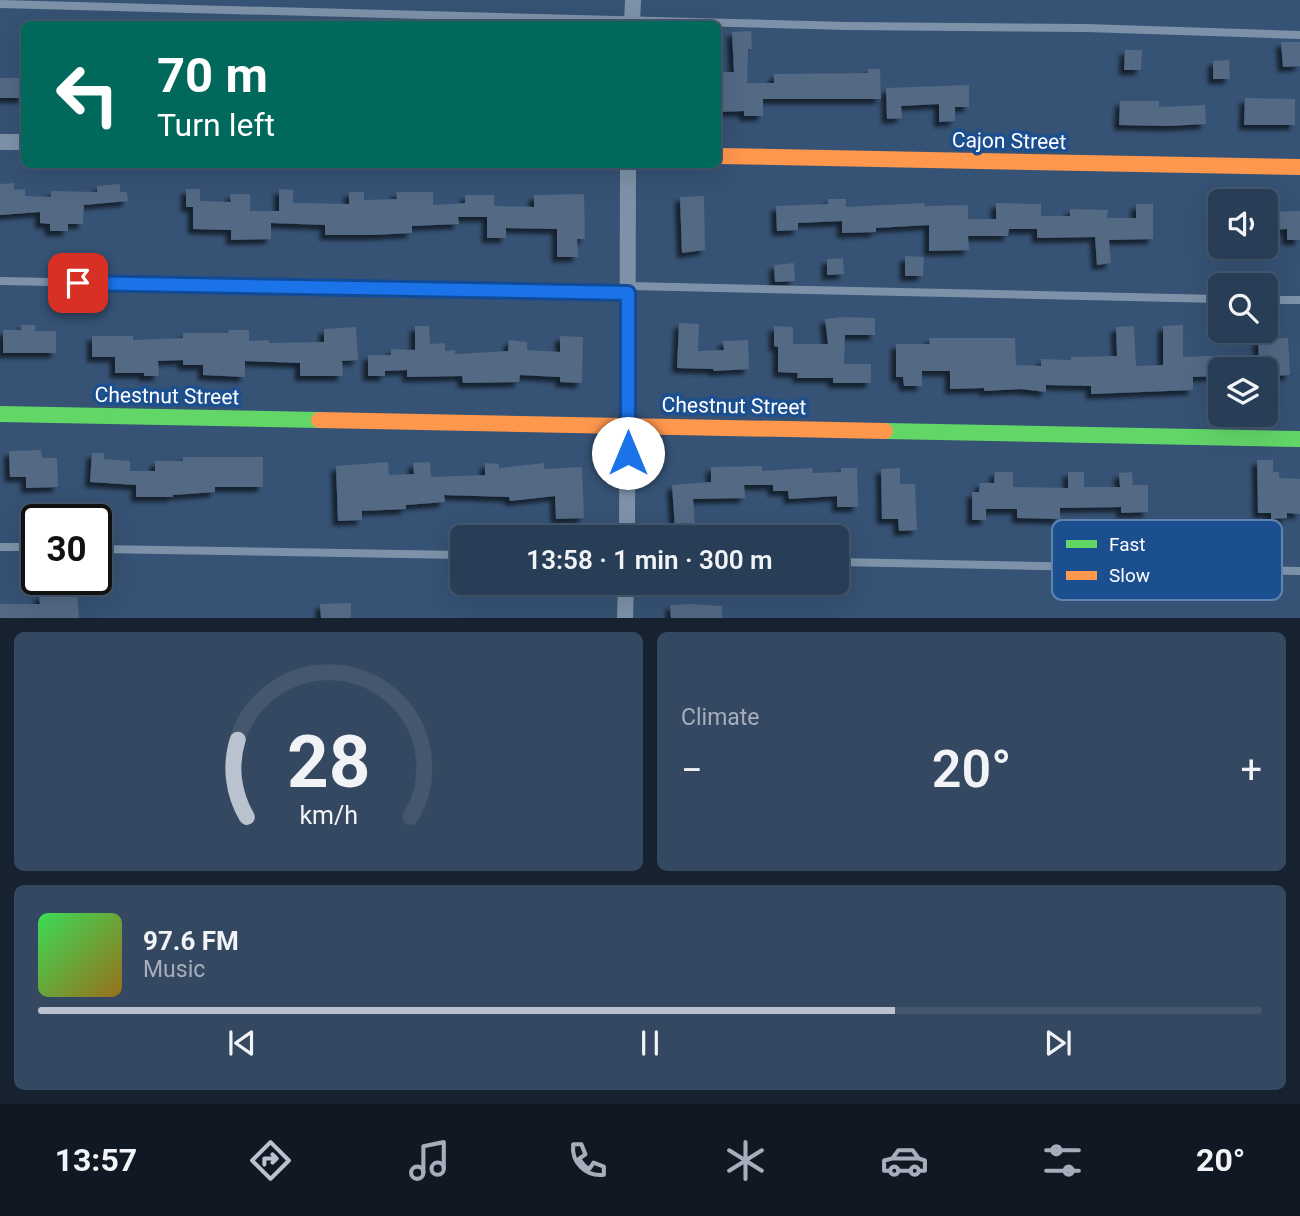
<!DOCTYPE html>
<meta charset="utf-8">
<style>
body{margin:0;font-family:Roboto,sans-serif;background:#344961;color:#f1f3f6;height:100vh;display:flex;flex-direction:column;font-size:26px;white-space:nowrap}
*{box-sizing:border-box;margin:0}
p{font-size:23px;color:#a5aeba}
.icon{flex:none;width:38px;height:38px;fill:none;stroke:currentColor;stroke-width:2;stroke-linecap:round;stroke-linejoin:round}
.map{position:relative;height:618px;overflow:hidden}
.side{display:flex;flex-direction:column;gap:14px;padding:14px;background:#162230;flex:1}
.side>*{flex:none}
.guide{position:absolute;left:21px;top:21px;width:700px;height:147px;border-radius:10px;box-shadow:0 7px 28px #0002,0 0 0 2px #44576d;background:#00695c;color:#fff;overflow:hidden}
.tools{position:absolute;left:1208px;top:189px;display:grid;gap:14px}
.tools a{display:grid;place-items:center;width:70px;height:70px;border-radius:10px;background:#283e57;box-shadow:0 7px 28px #0002,0 0 0 2px #44576d;font-size:35px}
.speed{position:absolute;left:21px;top:504px;display:flex;gap:14px;font-size:35px;font-weight:700;text-align:center}
.speed>*{display:grid;place-content:center;width:91px;height:91px;border-radius:50%;background:#283e57;box-shadow:0 7px 28px #0002,0 0 0 2px #44576d;line-height:1}
.speed .limit{border:4px solid #111;border-radius:10px;background:#fff;color:#111}
.pin{position:absolute;display:grid;place-items:center;width:60px;height:60px;color:#fff;margin:-30px;border-radius:14px;box-shadow:0 4px 10px #0006}
.me{position:absolute;width:77px;margin:-38px;rotate:0deg;stroke-linejoin:round;filter:drop-shadow(0 0 5px #0008)}
.turn{display:flex;align-items:center;gap:24px;height:147px;padding:0 21px;font-size:32px}
.turn .icon{width:91px;height:91px;stroke-width:2.5}
.turn b{display:block;font-size:49px;line-height:60px}
.big{font-size:52px;font-weight:600;line-height:1.1}
.side .card{flex:1;display:flex;flex-direction:column;justify-content:center;gap:10px;min-width:0;padding:0 24px;border-radius:10px;background:#344961}
.side .dial{align-items:center;gap:0}
.dial svg{height:182px;overflow:visible;fill:none;stroke:#44576d;stroke-width:7;stroke-linecap:round;text-anchor:middle}
.dial text{fill:#f1f3f6;stroke:none}
.song{display:flex;align-items:center;gap:21px}
.cover{width:84px;height:84px;border-radius:10px;background:linear-gradient(135deg,hsl(130 70% 55%),hsl(40 70% 35%))}
.played{height:7px;border-radius:4px;background:linear-gradient(90deg,#b9c2ce 70%,#44576d 70%)}
.keys{display:flex;justify-content:space-around;direction:ltr}
.heat{display:flex;justify-content:space-between;align-items:center;font-size:38px;direction:ltr}
.side .tiles{flex:1;display:grid;gap:14px;grid-template-columns:1fr 1fr}
.card:last-child{grid-column:span 2}
.trip{position:absolute;left:450px;top:525px;width:399px;height:70px;border-radius:10px;background:#283e57;box-shadow:0 7px 28px #0002,0 0 0 2px #44576d;font-weight:600;line-height:70px;text-align:center}
.tabs{display:flex;height:112px;justify-content:space-around;align-items:center;background:#101923;color:#a5aeba}
.tabs .icon{width:49px;height:49px}
.tabs .active{color:#b9c2ce}
.tabs b{font-size:32px;color:#f1f3f6}
.map>svg:first-child{display:block}
.building{fill:#526984;filter:url(#shadow)}
.lines{fill:none;stroke-linecap:round;stroke-linejoin:round}
.lane{stroke:#7d92a8;stroke-width:8}
.street{stroke:#7d92a8;stroke-width:16}
.fast{stroke:#63d668;stroke-width:16}
.slow{stroke:#ff974d;stroke-width:16}
.route-casing{stroke:#114b97;stroke-width:18}
.route{stroke:#1a73e8;stroke-width:12}
.labels{text-anchor:middle;stroke-width:7;stroke-linejoin:round;paint-order:stroke}
.street-label{font-size:21px;fill:#fff;stroke:#1b4f8f}
.key{fill:#1b4f8f;stroke:#5f84b1;stroke-width:2}
.key-label{font-size:19px;fill:#fff}
</style>
<div class="map">
<svg width="1300" height="618" viewBox="0 0 1300 618">
<defs>
<filter id="shadow"><feDropShadow dx="-5" dy="5" stdDeviation="2" flood-color="#0009"/></filter>
</defs>
<rect width="100%" height="100%" fill="#365274"/>
<g class="building">
<path d="M751,31L752,49H748L747,83H774V74L868,73V69H880L881,99H763V116H744V111L718,112V72H734L732,32Z"/>
<path d="M1281,42H1300V66L1283,67Z"/>
<path d="M1125,50H1142L1141,70H1124Z"/>
<path d="M1229,60L1230,79H1213V61Z"/>
<rect x="0" y="78" width="24" height="20"/>
<path d="M969,85V107H955V121L939,122V104L901,106L902,118L887,119L886,88Z"/>
<path d="M1245,98L1295,99V125H1244Z"/>
<path d="M1120,101H1159V107L1205,105L1206,124L1168,126L1119,125Z"/>
<path d="M14,183V190L25,189V196L51,197V191L97,192V186L120,184V192H127L128,201L84,205L83,224H68V231H50V224L40,223V212L0,215V184Z"/>
<path d="M186,189H200V201L231,202L230,194H250V211H279V189L293,190V203L349,204V192H364V200L397,199L396,192H433V205L465,203V195H494V206L534,207V195L584,194L585,239H577L578,257H557V229L506,228V238H487V217H458L459,224L412,226V233L373,235H325V225L271,223V239L231,240V230L193,229V207H186Z"/>
<path d="M704,196L705,250L682,253L680,197Z"/>
<path d="M828,199H846V207L924,203L925,206L968,205V219H996V203L1041,204V216H1070V209L1108,210L1107,218H1136V204H1153V239L1109,240L1111,263L1097,265L1095,237L1037,238V229H1009L1008,236H968L969,250L929,251V225L876,228V232L842,233V221L798,223V230L777,231L776,206L828,204Z"/>
<path d="M1300,211V240H1287V229L1265,230V212Z"/>
<path d="M905,256L924,257L923,276H905Z"/>
<path d="M843,258L844,274L827,275V259Z"/>
<path d="M794,263L795,281L775,282L774,265Z"/>
<path d="M842,317L875,318V335H845L844,364H871V383H833V378H797L798,373L778,372V347L774,346V326L793,327V344H828L825,319Z"/>
<path d="M679,323L699,324L698,351L724,350L723,341L748,340L749,369L714,371L713,369L677,368Z"/>
<path d="M21,325H35V331H56V353H3V330H21Z"/>
<path d="M1183,325V357L1236,355V369H1220V376L1193,377V390L1117,393L1091,394V386L1046,385V392L1021,389L984,391V388L950,389V371H922V386H904L903,377H896V344H930L929,338H1015L1016,365L1041,366V359L1071,360V357L1117,356L1116,327L1134,326L1136,366L1163,365V326Z"/>
<path d="M415,326H429L430,344L445,343V351L455,350V354L508,351L509,340L527,342V350L560,352V336L583,337L582,383L560,382V377L520,375L519,382L463,383L462,376L407,377V370L385,371V376H368V355H391V349L415,350Z"/>
<path d="M356,327L358,360L342,361L343,376H300V363L245,361V377L203,375V365H183V360L158,361L159,376H144V373H115V357H92V336H133V340L183,338V333H228L229,330H249V341L269,340V343L324,342V329Z"/>
<path d="M1288,338L1290,375L1268,376L1267,361H1259L1258,339Z"/>
<path d="M41,450L42,458H57L58,487L26,488V477H10L9,451Z"/>
<path d="M92,453H104V459L130,461V471H155V461H183V457H263V487H215V492L173,495V497H136V485L90,482Z"/>
<path d="M1257,460H1273V472H1279V478L1300,479V514L1287,513V518L1271,519V513H1258Z"/>
<path d="M388,462L389,475L414,474L413,463L430,462L431,477L485,475V463L499,464V468L544,463V469L582,467L584,518L556,519L555,496L510,501L509,497L444,495L445,502L406,505V509L362,511V520L338,521L336,466Z"/>
<path d="M762,466V471L812,468L813,473L841,472V468H857L858,507H837V496L789,499L788,491H773V485H744L745,498L693,499L695,527L675,528L672,485L711,482V467Z"/>
<path d="M900,468V484H915L917,530L899,531L898,519H882L881,469Z"/>
<path d="M995,472H1013V487L1068,488V472H1084V487H1120L1119,473L1132,472L1133,485H1148V512L1121,513V507L1060,508V519L1017,518V509H986V520H972V492H979L980,483H994Z"/>
<path d="M77,593L79,618H0V604H40L39,595Z"/>
<path d="M351,603V618H321L320,604Z"/>
<path d="M691,604L722,606V618H671L670,605Z"/>
</g>
<g class="lines">
<g class="lane">
<path d="M0,4L847,26L1086,28L1300,35"/>
<path d="M0,281L628,293"/>
<path d="M628,286L1220,299"/>
<path d="M1265,300H1300"/>
<path d="M0,547H37"/>
<path d="M96,549L462,555"/>
<path d="M836,562L1300,571"/>
</g>
<g class="street">
<path d="M632,24L633,0"/>
<path d="M0,142H24"/>
<path d="M627,537L628,164"/>
<path d="M625,618L626,583"/>
</g>
<g class="fast">
<path d="M0,414L319,420"/>
<path d="M885,431L1300,439"/>
</g>
<g class="slow">
<path d="M718,156L1300,167"/>
<path d="M319,420L885,431"/>
</g>
</g>
<g class="lines">
<g class="route-casing">
<path id="route" d="M78,283L628,293V453"/>
</g>
<use href="#route" class="route"/>
</g>
<g class="labels">
<g class="street-label">
<text transform="translate(1009 141) rotate(1)" y="7">Cajon Street</text>
<text transform="translate(167 396) rotate(1)" y="7">Chestnut Street</text>
<text transform="translate(734 406) rotate(1)" y="7">Chestnut Street</text>
</g>
</g>
<rect x="1052" y="520" width="230" height="80" rx="10" class="key"/>
<rect x="1066" y="540" width="31" height="8" fill="#63d668"/>
<rect x="1066" y="571" width="31" height="9" fill="#ff974d"/>
<g class="key-label">
<text x="1109" y="551">Fast</text>
<text x="1109" y="582">Slow</text>
</g>
</svg>
<div class="tools">
<a><svg class="icon" aria-label="sound" viewBox="0 0 24 24"><path d="M4 9h4l5-4v14l-5-4H4zM17 9q2 3 0 6"/></svg></a>
<a><svg class="icon" aria-label="search" viewBox="0 0 24 24"><circle cx="10" cy="10" r="6"/><path d="M15 15l6 6"/></svg></a>
<a><svg class="icon" aria-label="layers" viewBox="0 0 24 24"><path d="M12 4l9 5-9 5-9-5zM3 14l9 5 9-5"/></svg></a>
</div>
<div class="speed"><div class="limit">30</div></div>
<div class="pin" style="left:78px;top:283px;background:#d93025"><svg class="icon" aria-label="arrive" viewBox="0 0 24 24"><path d="M6 21V4h12l-3 4 3 4H6"/></svg></div>
<svg class="me" style="left:628px;top:453px" viewBox="-20 -20 40 40"><circle r="19" fill="#fff"/><path d="M0-13L10 11 0 6-10 11z" fill="#1a73e8"/></svg>
<div class="trip">13:58 · 1 min · 300 m</div>
<div class="guide">
<div class="turn"><svg class="icon" aria-label="left" viewBox="0 0 24 24"><path d="M17 20v-9H6M10 6l-5 5 5 5"/></svg><div><b>70 m</b>Turn left</div></div>
</div>
</div>
<section class="side">
<div class="tiles">
<div class="card dial"><svg viewBox="0 0 100 80">
<path d="M14 69A42 42 0 1 1 86 69"/>
<path d="M14 69A42 42 0 0 1 10 35" stroke="#b9c2ce"/>
<text x="50" y="56" font-size="32" font-weight="700">28</text>
<text x="50" y="72" font-size="11">km/h</text>
</svg></div>
<div class="card"><p>Climate</p>
<div class="heat"><a>−</a><b class="big">20°</b><a>+</a></div>
</div>
<div class="card">
<div class="song"><i class="cover"></i><div><b>97.6 FM</b><p>Music</p></div></div>
<div class="played"></div>
<div class="keys"><svg class="icon" aria-label="previous" viewBox="0 0 24 24"><path d="M18 5L8 12l10 7zM5 5v14"/></svg><svg class="icon" aria-label="pause" viewBox="0 0 24 24"><path d="M8 5v14M16 5v14"/></svg><svg class="icon" aria-label="next" viewBox="0 0 24 24"><path d="M6 5l10 7-10 7zM19 5v14"/></svg></div>
</div>
</div>
</section>
<nav class="tabs">
<b>13:57</b>
<svg class="icon active" aria-label="directions" viewBox="0 0 24 24"><path d="M12 3l9 9-9 9-9-9zM9 14v-3h6M13 9l2 2-2 2"/></svg>
<svg class="icon" aria-label="music" viewBox="0 0 24 24"><path d="M9 18V5l10-2v13"/><circle cx="6" cy="18" r="3"/><circle cx="16" cy="16" r="3"/></svg>
<svg class="icon" aria-label="phone" viewBox="0 0 24 24"><path d="M5 4h4l2 5-3 2q2 4 5 5l2-3 5 2v4C11 20 4 13 5 4z"/></svg>
<svg class="icon" aria-label="climate" viewBox="0 0 24 24"><path d="M12 3v18M4 7l16 10M4 17L20 7"/></svg>
<svg class="icon" aria-label="car" viewBox="0 0 24 24"><path d="M5 17H2v-5l4-1 3-4h7l3 4 3 1v5h-3M9 17h6M6 11h13"/><circle cx="7" cy="17" r="2"/><circle cx="17" cy="17" r="2"/></svg>
<svg class="icon" aria-label="filters" viewBox="0 0 24 24"><path d="M4 7h16M4 17h16"/><circle cx="9" cy="7" r="2"/><circle cx="15" cy="17" r="2"/></svg>
<b>20°</b>
</nav>
